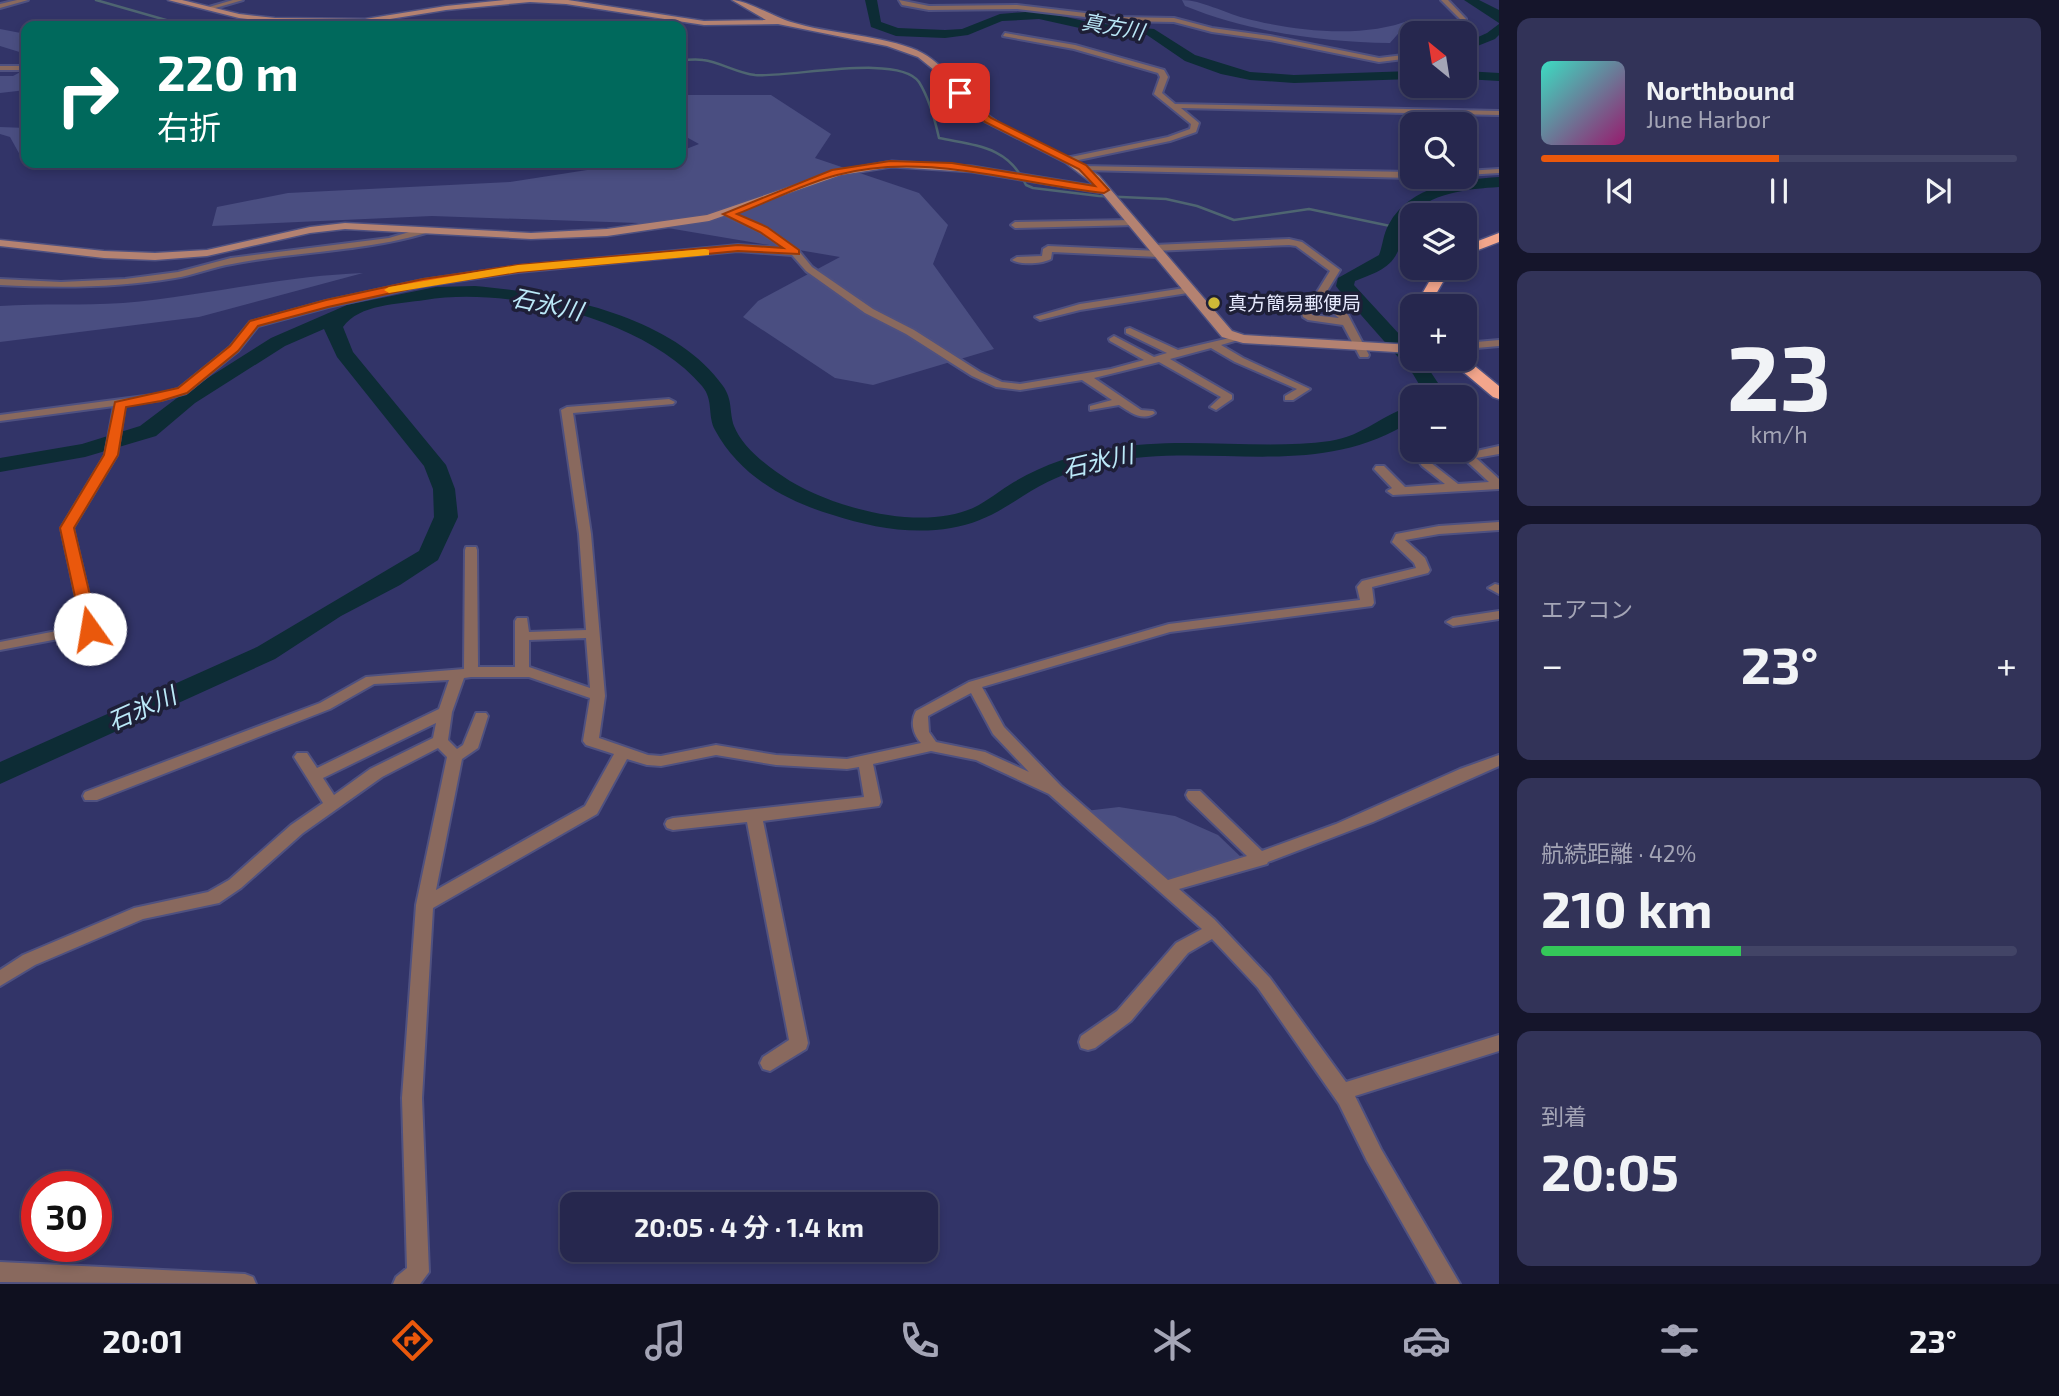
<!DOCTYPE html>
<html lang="ja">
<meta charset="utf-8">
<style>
body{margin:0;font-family:"Exo 2","Noto Sans JP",sans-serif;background:#323358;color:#f1f3f6;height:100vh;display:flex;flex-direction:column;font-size:26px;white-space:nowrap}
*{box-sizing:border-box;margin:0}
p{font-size:23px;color:#a4a5b6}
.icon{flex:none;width:38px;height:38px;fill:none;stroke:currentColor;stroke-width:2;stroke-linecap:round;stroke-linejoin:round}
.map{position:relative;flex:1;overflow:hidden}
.drawer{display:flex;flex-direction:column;gap:18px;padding:18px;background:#15152b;width:560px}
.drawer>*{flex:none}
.hud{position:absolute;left:21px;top:21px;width:665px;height:147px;border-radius:14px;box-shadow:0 4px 10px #0003,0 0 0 2px #424466;background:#00695c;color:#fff;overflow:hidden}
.needle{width:46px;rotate:330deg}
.controls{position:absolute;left:1400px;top:21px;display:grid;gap:14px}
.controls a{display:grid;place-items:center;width:77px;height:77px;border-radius:14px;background:#26274e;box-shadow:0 4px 10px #0003,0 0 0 2px #424466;font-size:35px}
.speed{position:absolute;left:21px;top:1171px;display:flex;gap:14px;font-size:35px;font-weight:700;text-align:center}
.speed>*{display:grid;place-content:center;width:91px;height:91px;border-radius:50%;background:#26274e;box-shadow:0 4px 10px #0003,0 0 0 2px #424466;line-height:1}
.speed .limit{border:10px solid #d22;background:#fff;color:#111}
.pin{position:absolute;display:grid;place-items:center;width:60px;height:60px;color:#fff;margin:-30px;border-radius:14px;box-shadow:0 4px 10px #0006}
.me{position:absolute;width:77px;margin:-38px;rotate:347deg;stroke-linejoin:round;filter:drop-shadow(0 0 5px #0008)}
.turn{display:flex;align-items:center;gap:24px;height:147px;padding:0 21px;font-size:32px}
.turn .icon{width:91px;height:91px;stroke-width:2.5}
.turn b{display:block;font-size:49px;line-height:60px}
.big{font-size:52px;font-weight:700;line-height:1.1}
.drawer .widget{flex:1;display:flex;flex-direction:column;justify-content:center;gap:10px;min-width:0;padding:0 24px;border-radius:14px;background:#323358}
.drawer .dial{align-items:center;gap:0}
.dial b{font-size:91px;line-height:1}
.song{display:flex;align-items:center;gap:21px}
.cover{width:84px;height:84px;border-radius:10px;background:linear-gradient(135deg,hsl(170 70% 55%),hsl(320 70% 35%))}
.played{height:7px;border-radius:4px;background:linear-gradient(90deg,#ea580c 50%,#424466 50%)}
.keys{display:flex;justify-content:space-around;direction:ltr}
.heat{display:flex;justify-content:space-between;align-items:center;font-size:38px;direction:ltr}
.charge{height:10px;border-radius:5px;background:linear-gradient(90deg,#34c759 42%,#424466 0)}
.trip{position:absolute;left:560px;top:1192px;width:378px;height:70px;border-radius:14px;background:#26274e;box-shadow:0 4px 10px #0003,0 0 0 2px #424466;font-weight:700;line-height:70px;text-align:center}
.tab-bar{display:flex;height:112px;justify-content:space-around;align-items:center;background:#0f101f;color:#a4a5b6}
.tab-bar .icon{width:49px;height:49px}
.tab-bar .active{color:#ea580c}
.tab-bar b{font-size:32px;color:#f1f3f6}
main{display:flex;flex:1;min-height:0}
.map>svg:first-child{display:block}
.green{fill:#4a4e81}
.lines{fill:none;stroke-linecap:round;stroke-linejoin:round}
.stream{stroke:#4e6571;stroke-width:2.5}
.river{fill:#0d2c35;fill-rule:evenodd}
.street-casing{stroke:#4f5180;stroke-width:4}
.secondary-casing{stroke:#4f5180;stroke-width:3}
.highway-casing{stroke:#4f5180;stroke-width:3}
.street{fill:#89695e;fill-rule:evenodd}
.secondary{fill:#b48271;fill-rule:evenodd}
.highway{fill:#f3a68c;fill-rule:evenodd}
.route{fill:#ea580c;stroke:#983908;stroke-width:2}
.slow{fill:#f59e0b}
.poi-dot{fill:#ceb837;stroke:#1e1f37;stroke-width:2.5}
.labels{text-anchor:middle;stroke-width:7;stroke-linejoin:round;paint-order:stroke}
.far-poi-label{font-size:19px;fill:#e7eafe;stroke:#1e1f37;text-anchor:start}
.far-water-label{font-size:21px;font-style:italic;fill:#bbe9f8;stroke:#1e1f37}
.water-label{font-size:24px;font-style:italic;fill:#bbe9f8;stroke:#1e1f37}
</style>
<main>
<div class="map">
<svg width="1499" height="1284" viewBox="0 0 1499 1284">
<rect width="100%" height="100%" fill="#323468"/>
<g class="green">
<path d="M1182,0C1201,0 1225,13 1244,18C1293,31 1363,39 1410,20L1390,43C1321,42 1249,32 1185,6Z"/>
<path d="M0,29L26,34V54L0,46Z"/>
<path d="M26,69V90L0,93V76H13Z"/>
<path d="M681,95H771L831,134L815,158L919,193L948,225L933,264L994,349L873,385L835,378L743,317L758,301L840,257L638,223L432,216L212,226L217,207L288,193L510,182L632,163H681V151L699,144L681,134Z"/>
<path d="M0,127L26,128V154L20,155L10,137L0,134Z"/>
<path d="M363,273L199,317L0,342V306C41,303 82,306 123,303C204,296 282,276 363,273Z"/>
<path d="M1119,807L1175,816L1218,835L1243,859L1163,889L1085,811Z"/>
</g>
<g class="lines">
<g class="stream">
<path d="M96,0L187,26"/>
<path d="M446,26L487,21L505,26"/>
<path d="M681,60C688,60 696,59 703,60C720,62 737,73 755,75C789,78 899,53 919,82C929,98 935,120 939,138C977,146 1008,146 1026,185L1033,188L1099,196L1166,199L1197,206L1234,220L1309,209L1395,227"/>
</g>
<g class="river">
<path d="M865,0H877L881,22L898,28L945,30L962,29L1000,14L1039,11L1093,23L1154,29L1195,55L1250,72L1294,75L1412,71V79L1294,83L1250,80L1221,74L1185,61L1147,35L1093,31L1039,19L1002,21L968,35L945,38L896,36L871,27Z"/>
<path d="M1464,0H1479L1499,10V23Z"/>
<path d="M1499,24V35L1495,39L1465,51V43L1487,33Z"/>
<path d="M1465,71L1499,73V81L1465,79Z"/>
<path d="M1499,177V187C1469,189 1428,192 1408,219C1403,227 1402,236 1400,245C1394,268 1375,273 1355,281L1354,285L1412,348V359H1422L1444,392L1440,397H1419L1423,391L1413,374L1339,290L1336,286L1338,278L1379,255C1383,245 1383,234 1389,224C1410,185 1459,180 1499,177Z"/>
<path d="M475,286C555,293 673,315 723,386C733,400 729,412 734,426C743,449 770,468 790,481C837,509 921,531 973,508C988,501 1000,490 1014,482C1042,465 1076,454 1108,449C1183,435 1257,451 1330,441C1364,436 1384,413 1412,406V421C1313,483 1210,440 1103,463C1078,468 1053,478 1031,491C1004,508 983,523 951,528C911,535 870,527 833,515C785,501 739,475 715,430C707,415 714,400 702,386C645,319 509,286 425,300C399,304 359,304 343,327L353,352L446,465L455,489L458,517L438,560L400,585L341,616L275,659L0,784V762L257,647L419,551L434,517L433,489L424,466L337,357L324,329L285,346L195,403L156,436L85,457L0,472V458L82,444L140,426L181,395L271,338L347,305L436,287Z"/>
</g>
<g class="street-casing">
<g id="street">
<path d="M17,0H28L0,8V4Z"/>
<path d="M233,0H243L212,9L209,7Z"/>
<path d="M899,0L929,6L1017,5L1119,17L1174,18L1212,28L1270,36L1379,58L1412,54V58L1379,62L1270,40L1212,32L1174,22L1119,21L1017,9L929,10L902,5Z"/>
<path d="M1441,0H1448L1466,19L1467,34L1462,33L1461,20Z"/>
<path d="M251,17L256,18L242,26H235Z"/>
<path d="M1005,33L1075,45L1164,70L1168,77L1162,93L1175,104L1499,111V115L1181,108L1199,123L1196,132L1170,141L1069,162H1066V158L1168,137L1190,129L1191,124L1154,94L1160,77L1158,73L1074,49L1003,36Z"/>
<rect x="0" y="66" width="26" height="4"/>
<path d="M1081,166L1412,172V177H1415L1412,178L1084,170L1080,168Z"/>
<path d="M1499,169V173L1465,175V171Z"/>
<path d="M728,211L766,228L798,250L812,267L873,309L914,330L980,372L1002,382L1020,384L1111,369L1144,360L1110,341L1109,339L1114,336L1154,357L1167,353L1126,333V329L1130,328L1178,350L1238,336V340L1221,345L1243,358L1310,389L1293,400H1285V396L1297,389L1235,362L1211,348L1170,359L1232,395V399L1216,410L1210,407L1221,397L1159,362L1094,378L1141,410L1153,411L1155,413C1142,422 1130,412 1119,405L1090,410V406L1112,400L1082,380L1020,390L996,387L972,376L906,334L865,313L806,271L792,255L738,251L518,272L423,286L328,307L258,326L238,351L186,393L161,400L125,405L117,455L73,528L97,629L90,633L0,650V642L82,626L61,528L105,455L114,406L0,421V415L160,394L178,389L230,347L250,322L326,301L423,280L518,266L738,245L784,248L760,232L725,216V212Z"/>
<path d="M1132,220L1136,223L1135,225L1015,228L1011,225L1015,222Z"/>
<path d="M423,228L428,231L426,233C362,252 297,251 232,264C213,267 194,275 175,278C117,288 59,288 0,285V279L61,282L125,279L178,272L231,258L389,238Z"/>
<path d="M1289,239L1302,242L1340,270L1324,296L1348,315L1369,355L1368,357H1360L1343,325L1308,320L1303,317L1300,304L1305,301L1310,304L1312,315L1339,318L1314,297L1330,271L1296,246L1289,245L1154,251L1149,248L1154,245Z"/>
<path d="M1048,246L1159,251L1164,254L1159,257L1052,252L1051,259C1042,264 1021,265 1012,260L1017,257L1042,256L1043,249Z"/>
<path d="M1191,287L1196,290L1194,292L1080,310L1040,320L1035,317L1080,304Z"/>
<path d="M1499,340V346L1465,349V343Z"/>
<path d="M669,399L675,402L673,404L573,413L591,534L605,696L599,738L648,755L661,756L716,745L776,755L847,759L921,743C913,734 910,722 916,711L969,682L1169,624L1360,600L1357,587L1362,581L1416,568L1414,563L1392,542L1396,534L1439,526L1499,522V530L1439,534L1405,540L1425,558L1430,570L1428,573L1372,587L1374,603L1372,606L1170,632L982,687L1004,727L1061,786L1168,880L1247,856L1188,799L1186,795L1188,791H1200L1262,851L1336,824L1460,769L1499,755V766L1373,822L1268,862L1267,864L1179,889L1214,919L1270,978L1346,1082L1499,1035V1051L1355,1096L1381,1149L1460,1284H1437L1367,1161L1339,1104L1258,988L1212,939L1188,953L1131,1021L1095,1048L1088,1050L1081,1048L1079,1042L1081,1036L1117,1011L1176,943L1202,929L1049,794L976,760L931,751L873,764L881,802L879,806L763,821L808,1043L806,1049L770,1071L763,1069L760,1063L763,1057L789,1040L747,822L673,830L667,828L665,824L667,820L673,818L864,797L859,767L847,769L776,765L716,755L661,766L647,765L627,759L597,814L433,908L422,1098L429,1272L420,1284H393L396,1277L407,1268L402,1098L416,905L447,757L438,748L382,777L303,833L241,888L219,903L143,919L35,965L0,986V970L23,955L134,908L208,892L229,880L291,825L323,803L294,757L297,753H307L317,768L439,709L449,680L374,684L330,709L97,800H85L83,796L85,792L320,703L366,677L464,669L465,550L466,547H476L477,550L478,667H515V621L517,618H527L529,632L586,630L579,534L561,410L567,407ZM586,638L590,688L529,667V640ZM471,677H529L590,698L583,741L586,745L614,754L585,806L436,890L462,759L478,748L488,716L486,713H476L463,745L457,749L448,740L452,712L464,678ZM971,693L993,734L1029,772L985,752L936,742L929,732L928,716ZM436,723L433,738L370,769L334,795L323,778Z"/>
<path d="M1499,446V454L1476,458L1499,479V489L1393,495L1387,491L1392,488L1374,469L1376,466H1384L1405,487L1445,484L1422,466L1420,463L1426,459L1458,484L1489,482L1461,456L1463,454Z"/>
<path d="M1495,584L1499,585V594L1488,588Z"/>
<path d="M1499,611V619L1453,626L1446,622L1453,618Z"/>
<path d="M0,1262L245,1274L253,1277L256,1284L0,1282Z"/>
</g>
</g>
<g class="secondary-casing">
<path id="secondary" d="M168,0H182L239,14L275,18L365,19L446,6L505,0H568L704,21L766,20L732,0C746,0 774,17 791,22C830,34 872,34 911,48C943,59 958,90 983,111C1016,140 1063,149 1099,176L1232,331L1244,335L1412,345V353L1243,343L1222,337L1102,193L972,172L892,167L841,175L709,221L607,236L531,239L345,229L310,233L207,256L155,260L104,258L0,246V240L104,251L155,253L207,250L310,227L345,223L531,233L607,229L707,215L835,171L892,161L972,166L1096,186L1066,163L985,122L939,74L918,57L887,46L778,24L704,25L566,4L530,2L446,10L365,23L275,22L239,18Z"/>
</g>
<g class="highway-casing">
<g id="highway">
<path d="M1499,233V242L1465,255V246Z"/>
<path d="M1437,268H1451L1436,294L1437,306H1423L1422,294Z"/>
<path d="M1465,358L1499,386V399L1493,397L1448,359Z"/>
</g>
</g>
<use href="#street" class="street"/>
<use href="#secondary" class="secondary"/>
<use href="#highway" class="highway"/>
</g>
<path class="route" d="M960,90L991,118L1086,165L1109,190L1104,193C1017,184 925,151 837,175C803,184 770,201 737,214L767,227L799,250V254L738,251L518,272L423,286L328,307L258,326L238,351L187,393L161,401L126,407L118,455L74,528L98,629L90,633L82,629L60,528L104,455L115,402L178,388L230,346L250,321L326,300L423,279L518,265L738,245L783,248L760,232L723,214L832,170L890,161L952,163L1095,186L1079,169L985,122L957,94Z"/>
<path class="slow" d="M705,249L709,250V255L518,272L389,293L384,290L389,287L518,265Z"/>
<circle class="poi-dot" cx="1214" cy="303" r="7"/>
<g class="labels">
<g class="far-poi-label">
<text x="1228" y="310">真方簡易郵便局</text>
</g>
<g class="far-water-label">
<text transform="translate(1113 27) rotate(10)" y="7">真方川</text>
</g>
<g class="water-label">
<text transform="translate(547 305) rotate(12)" y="8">石氷川</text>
<text transform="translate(1098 462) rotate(-13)" y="8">石氷川</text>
<text transform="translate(142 709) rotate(-24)" y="8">石氷川</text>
</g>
</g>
</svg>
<div class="controls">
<a><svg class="needle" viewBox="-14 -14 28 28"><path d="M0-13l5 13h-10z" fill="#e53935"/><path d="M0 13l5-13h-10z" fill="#a4a5b6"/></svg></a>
<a><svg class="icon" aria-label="search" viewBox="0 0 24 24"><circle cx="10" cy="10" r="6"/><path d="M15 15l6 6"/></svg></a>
<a><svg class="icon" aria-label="layers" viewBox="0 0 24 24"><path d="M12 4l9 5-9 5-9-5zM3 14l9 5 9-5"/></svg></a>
<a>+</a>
<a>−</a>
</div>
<div class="speed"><div class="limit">30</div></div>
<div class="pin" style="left:960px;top:93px;background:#d93025"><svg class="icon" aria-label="arrive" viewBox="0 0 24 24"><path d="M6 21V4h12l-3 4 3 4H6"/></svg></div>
<svg class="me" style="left:90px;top:629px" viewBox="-20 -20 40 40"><circle r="19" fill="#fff"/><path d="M0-13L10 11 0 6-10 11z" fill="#ea580c"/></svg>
<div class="trip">20:05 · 4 分 · 1.4 km</div>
<div class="hud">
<div class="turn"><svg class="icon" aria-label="right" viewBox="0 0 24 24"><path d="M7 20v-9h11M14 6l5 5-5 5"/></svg><div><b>220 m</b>右折</div></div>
</div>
</div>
<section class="drawer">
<div class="widget">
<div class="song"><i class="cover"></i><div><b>Northbound</b><p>June Harbor</p></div></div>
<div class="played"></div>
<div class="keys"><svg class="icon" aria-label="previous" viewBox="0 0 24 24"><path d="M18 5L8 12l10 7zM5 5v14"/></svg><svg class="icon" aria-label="pause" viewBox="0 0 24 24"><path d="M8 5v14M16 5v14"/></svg><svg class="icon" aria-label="next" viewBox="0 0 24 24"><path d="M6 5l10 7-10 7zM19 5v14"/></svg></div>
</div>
<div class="widget dial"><b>23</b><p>km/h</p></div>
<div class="widget"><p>エアコン</p>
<div class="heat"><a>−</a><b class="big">23°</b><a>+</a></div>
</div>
<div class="widget"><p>航続距離 · 42%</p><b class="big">210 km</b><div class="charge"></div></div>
<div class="widget"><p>到着</p><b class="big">20:05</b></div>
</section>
</main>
<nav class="tab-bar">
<b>20:01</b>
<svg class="icon active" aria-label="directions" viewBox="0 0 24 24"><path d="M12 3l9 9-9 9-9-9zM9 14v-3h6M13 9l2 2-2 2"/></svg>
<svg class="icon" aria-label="music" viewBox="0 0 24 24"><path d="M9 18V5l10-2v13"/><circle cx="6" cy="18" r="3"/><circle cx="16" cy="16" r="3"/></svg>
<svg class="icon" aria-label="phone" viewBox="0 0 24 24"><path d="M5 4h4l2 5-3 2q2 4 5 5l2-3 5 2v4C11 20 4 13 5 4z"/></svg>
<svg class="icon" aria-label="climate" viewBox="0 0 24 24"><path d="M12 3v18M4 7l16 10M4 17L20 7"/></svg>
<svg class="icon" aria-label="car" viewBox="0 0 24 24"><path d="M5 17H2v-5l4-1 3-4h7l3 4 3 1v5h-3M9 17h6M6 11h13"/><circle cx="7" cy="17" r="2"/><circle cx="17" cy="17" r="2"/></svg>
<svg class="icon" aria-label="filters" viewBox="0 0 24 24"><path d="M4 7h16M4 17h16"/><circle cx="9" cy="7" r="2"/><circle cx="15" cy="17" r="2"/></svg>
<b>23°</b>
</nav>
